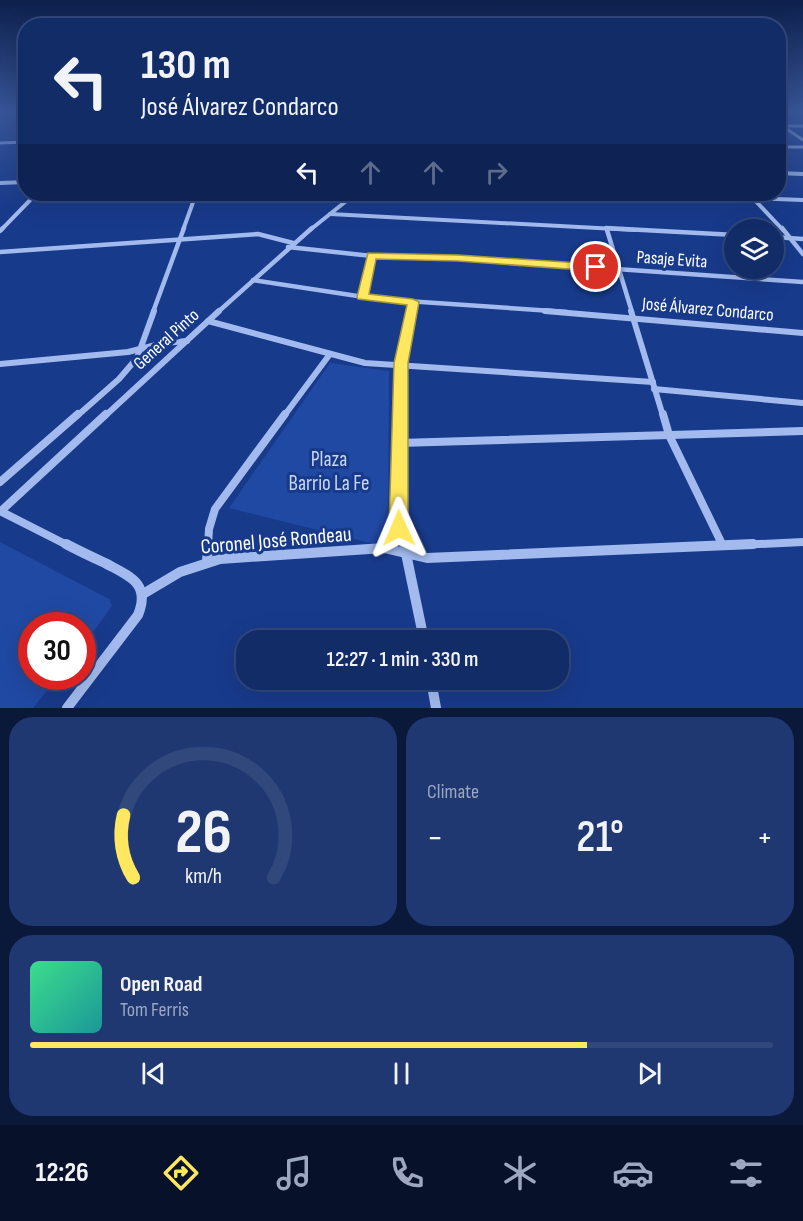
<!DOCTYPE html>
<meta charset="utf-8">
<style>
body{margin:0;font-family:"Sofia Sans Condensed",sans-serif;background:#1f3871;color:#f1f3f6;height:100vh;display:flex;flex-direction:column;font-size:22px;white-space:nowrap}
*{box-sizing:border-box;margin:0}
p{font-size:20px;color:#9ca7c0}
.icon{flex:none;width:33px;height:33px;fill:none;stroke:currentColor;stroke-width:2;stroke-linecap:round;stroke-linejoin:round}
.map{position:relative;height:708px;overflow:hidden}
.drawer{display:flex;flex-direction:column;gap:9px;padding:9px;background:#0a1839;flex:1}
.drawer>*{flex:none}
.top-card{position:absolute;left:18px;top:18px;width:768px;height:183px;border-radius:24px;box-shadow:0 6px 24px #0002,0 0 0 2px #31487c;background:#122c68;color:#f1f3f6;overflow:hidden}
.controls{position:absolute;left:724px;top:219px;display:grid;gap:12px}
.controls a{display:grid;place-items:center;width:60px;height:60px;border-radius:50%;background:#122c68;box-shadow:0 6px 24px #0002,0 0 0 2px #31487c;font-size:30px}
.speed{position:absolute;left:18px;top:612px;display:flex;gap:12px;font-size:30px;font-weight:700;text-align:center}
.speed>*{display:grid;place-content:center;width:78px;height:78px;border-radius:50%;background:#122c68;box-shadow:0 6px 24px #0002,0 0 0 2px #31487c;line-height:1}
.speed .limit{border:9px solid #d22;background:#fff;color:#111}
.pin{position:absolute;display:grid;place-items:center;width:51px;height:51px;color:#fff;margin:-26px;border:3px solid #fff;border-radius:50%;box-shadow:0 2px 6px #0007}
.me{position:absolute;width:66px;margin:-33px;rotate:359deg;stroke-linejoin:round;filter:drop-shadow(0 0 4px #0008)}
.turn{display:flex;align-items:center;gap:21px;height:126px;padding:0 24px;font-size:27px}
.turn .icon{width:78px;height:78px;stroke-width:2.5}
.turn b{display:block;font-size:42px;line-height:51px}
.lanes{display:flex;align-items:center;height:57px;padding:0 24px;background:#0003;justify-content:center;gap:30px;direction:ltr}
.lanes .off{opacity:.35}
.big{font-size:45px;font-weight:600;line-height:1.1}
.drawer .tile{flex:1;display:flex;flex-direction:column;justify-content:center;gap:9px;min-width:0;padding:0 21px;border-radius:24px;background:#1f3871}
.drawer .dial{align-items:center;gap:0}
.dial svg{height:156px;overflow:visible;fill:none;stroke:#31487c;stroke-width:7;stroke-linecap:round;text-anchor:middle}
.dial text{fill:#f1f3f6;stroke:none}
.song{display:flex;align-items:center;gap:18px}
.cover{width:72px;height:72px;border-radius:9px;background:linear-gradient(135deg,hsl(150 70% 55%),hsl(180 70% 35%))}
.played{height:6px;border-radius:3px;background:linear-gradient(90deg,#ffe75f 75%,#31487c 75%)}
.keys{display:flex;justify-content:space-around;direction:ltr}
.heat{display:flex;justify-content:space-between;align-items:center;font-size:33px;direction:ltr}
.drawer .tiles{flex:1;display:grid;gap:9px;grid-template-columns:1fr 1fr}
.tile:last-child{grid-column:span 2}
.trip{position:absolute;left:236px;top:630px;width:333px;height:60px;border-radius:24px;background:#122c68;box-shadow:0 6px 24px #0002,0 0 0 2px #31487c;font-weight:600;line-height:60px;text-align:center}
.tab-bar{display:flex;height:96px;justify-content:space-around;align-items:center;background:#07122a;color:#9ca7c0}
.tab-bar .icon{width:42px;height:42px}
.tab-bar .selected{color:#ffe75f}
.tab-bar b{font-size:27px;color:#f1f3f6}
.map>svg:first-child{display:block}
.green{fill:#2049a4}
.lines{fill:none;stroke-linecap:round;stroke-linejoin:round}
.street-far5{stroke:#a2baee;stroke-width:3}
.street-far4{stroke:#a2baee;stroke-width:4}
.street-far3{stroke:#a2baee;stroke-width:4.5}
.street-far2{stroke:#a2baee;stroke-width:6}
.street-far1{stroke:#a2baee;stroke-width:8}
.street{stroke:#a2baee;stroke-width:10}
.route{fill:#ffe75f;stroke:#a6963e;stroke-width:1.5}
.labels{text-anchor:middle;stroke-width:6;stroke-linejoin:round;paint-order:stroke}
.street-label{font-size:18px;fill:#fff;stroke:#183a8b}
.near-park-label{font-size:21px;fill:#c8d7fa;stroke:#183a8b}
.near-street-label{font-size:21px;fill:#fff;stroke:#183a8b}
</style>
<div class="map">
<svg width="803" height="708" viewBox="0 0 803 708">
<rect width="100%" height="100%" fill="#183a8b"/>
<g class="green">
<path d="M330,363L389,371L388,533L374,544L229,508Z"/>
<path d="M0,542L109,599L112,606L83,646L82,626H32V676L58,677L33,708H0Z"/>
</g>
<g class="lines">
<g class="street-far5">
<path d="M778,123L803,140"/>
<path d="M782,126H803"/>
<path d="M0,143L26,142"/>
<path d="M778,147H803"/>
</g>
<g class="street-far4">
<path d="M778,173L803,174"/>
<path d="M0,183L26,182"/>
<path d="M637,194L803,200"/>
<path d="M749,194L783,230"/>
<path d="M330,214L635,230"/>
<path d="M1,230L36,194"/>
<path d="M183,230L196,194"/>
<path d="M310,230L355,194"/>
</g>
<g class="street-far3">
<path d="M606,228L735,235"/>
<path d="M782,228L803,254"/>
<path d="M607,230L632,312"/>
<path d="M0,231L3,228"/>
<path d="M774,237L803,239"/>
<path d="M288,247L372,256L457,258L803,282"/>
<path d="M0,252L258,234L293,243"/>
<path d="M253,280L377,299L567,312"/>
<path d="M362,297L372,256"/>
<path d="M153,312L184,228"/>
<path d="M218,312L312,228"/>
<path d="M411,312L413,302"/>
</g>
<g class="street-far2">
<path d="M545,311L803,333"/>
<path d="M631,311L663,416"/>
<path d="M208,321L365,363L653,382"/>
<path d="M0,364L128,352L164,343L187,341"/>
<path d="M654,389L803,403"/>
<path d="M77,416L119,379L137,358L154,311"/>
<path d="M105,416L219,311"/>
<path d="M284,416L330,354"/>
<path d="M400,416L401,363L411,311"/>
</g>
<g class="street-far1">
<path d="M400,414L398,518L405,546"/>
<path d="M663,414L669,435L722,544"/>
<path d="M399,443L803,431"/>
<path d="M0,482L78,414"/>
<path d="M0,511L69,546"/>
<path d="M1,511L106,414"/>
<path d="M208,546L209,529L215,509L285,414"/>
<path d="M718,546L803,542"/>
</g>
<g class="street">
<path d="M66,544C79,551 92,557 105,563C129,576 151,583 138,615L67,708"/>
<path d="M404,544L424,640"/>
<path d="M207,562L208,544"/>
<path d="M143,594L180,572L220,559L384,548L427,558L753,544"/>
<path d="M431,680L436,708"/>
</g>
</g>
<linearGradient id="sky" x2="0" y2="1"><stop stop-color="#0d204c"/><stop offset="0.53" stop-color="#375598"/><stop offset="1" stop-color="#375598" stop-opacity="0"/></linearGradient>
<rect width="803" height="210" fill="url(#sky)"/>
<path class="route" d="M368,253L458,255L596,264L602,267L596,271L458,261L376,259L369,294L413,299L419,302L408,363V528L405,534L399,537L392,534L389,528L394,363L407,305L358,299L357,297Z"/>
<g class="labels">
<g class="street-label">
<text transform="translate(672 259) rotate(4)" y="6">Pasaje Evita</text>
<text transform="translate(708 309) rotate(5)" y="6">José Álvarez Condarco</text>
<text transform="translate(166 339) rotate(-42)" y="6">General Pinto</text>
</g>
<g class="near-park-label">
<text x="329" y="466">Plaza<tspan x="329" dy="24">Barrio La Fe</tspan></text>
</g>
<g class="near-street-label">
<text transform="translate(276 540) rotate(-5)" y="7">Coronel José Rondeau</text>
</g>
</g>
</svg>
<div class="controls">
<a><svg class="icon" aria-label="layers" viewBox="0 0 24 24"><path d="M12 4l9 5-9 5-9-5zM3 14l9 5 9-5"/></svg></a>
</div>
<div class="speed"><div class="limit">30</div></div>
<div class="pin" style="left:596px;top:267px;background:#d93025"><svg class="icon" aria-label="arrive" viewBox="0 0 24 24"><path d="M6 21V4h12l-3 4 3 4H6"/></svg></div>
<svg class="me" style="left:399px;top:528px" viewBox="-20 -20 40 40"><path d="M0-17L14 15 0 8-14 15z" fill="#ffe75f" stroke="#fff" stroke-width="4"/></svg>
<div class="trip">12:27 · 1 min · 330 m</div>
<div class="top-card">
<div class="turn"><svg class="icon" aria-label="left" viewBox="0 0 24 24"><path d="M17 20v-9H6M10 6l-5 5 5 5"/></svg><div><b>130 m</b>José Álvarez Condarco</div></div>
<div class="lanes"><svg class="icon" aria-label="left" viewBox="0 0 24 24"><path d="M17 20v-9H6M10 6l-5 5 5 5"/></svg><svg class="icon off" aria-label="ahead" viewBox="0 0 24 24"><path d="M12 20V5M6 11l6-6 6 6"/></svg><svg class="icon off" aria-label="ahead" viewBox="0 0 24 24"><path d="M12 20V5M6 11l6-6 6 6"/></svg><svg class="icon off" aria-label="right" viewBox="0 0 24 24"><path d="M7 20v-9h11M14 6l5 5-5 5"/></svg></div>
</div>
</div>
<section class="drawer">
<div class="tiles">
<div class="tile dial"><svg viewBox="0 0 100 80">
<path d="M14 69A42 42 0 1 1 86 69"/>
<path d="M14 69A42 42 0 0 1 9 37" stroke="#ffe75f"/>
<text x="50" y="56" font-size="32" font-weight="700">26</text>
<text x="50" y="72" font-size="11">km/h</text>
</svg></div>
<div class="tile"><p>Climate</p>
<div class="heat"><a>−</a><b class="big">21°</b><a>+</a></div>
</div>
<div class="tile">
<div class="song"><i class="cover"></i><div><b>Open Road</b><p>Tom Ferris</p></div></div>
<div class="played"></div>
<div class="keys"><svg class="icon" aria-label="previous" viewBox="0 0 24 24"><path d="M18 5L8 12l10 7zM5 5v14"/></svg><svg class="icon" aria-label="pause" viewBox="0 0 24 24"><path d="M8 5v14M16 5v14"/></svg><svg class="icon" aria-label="next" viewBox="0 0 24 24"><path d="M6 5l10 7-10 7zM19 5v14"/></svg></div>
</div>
</div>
</section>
<nav class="tab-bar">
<b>12:26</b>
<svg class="icon selected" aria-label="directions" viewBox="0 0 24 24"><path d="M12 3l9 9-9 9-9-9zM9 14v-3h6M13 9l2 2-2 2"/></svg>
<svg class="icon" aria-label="music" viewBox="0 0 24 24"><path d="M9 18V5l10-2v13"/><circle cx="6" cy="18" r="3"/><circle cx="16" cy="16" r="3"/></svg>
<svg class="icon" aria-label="phone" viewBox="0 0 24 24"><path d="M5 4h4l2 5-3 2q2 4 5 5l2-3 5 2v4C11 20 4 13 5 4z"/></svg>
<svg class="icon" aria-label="climate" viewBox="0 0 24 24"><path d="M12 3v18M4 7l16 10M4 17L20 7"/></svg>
<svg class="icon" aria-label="car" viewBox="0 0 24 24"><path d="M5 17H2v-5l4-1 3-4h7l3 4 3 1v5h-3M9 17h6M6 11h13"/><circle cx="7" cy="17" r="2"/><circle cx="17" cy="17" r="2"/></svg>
<svg class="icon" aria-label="filters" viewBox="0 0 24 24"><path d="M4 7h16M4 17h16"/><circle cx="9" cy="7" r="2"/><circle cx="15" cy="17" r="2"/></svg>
</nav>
